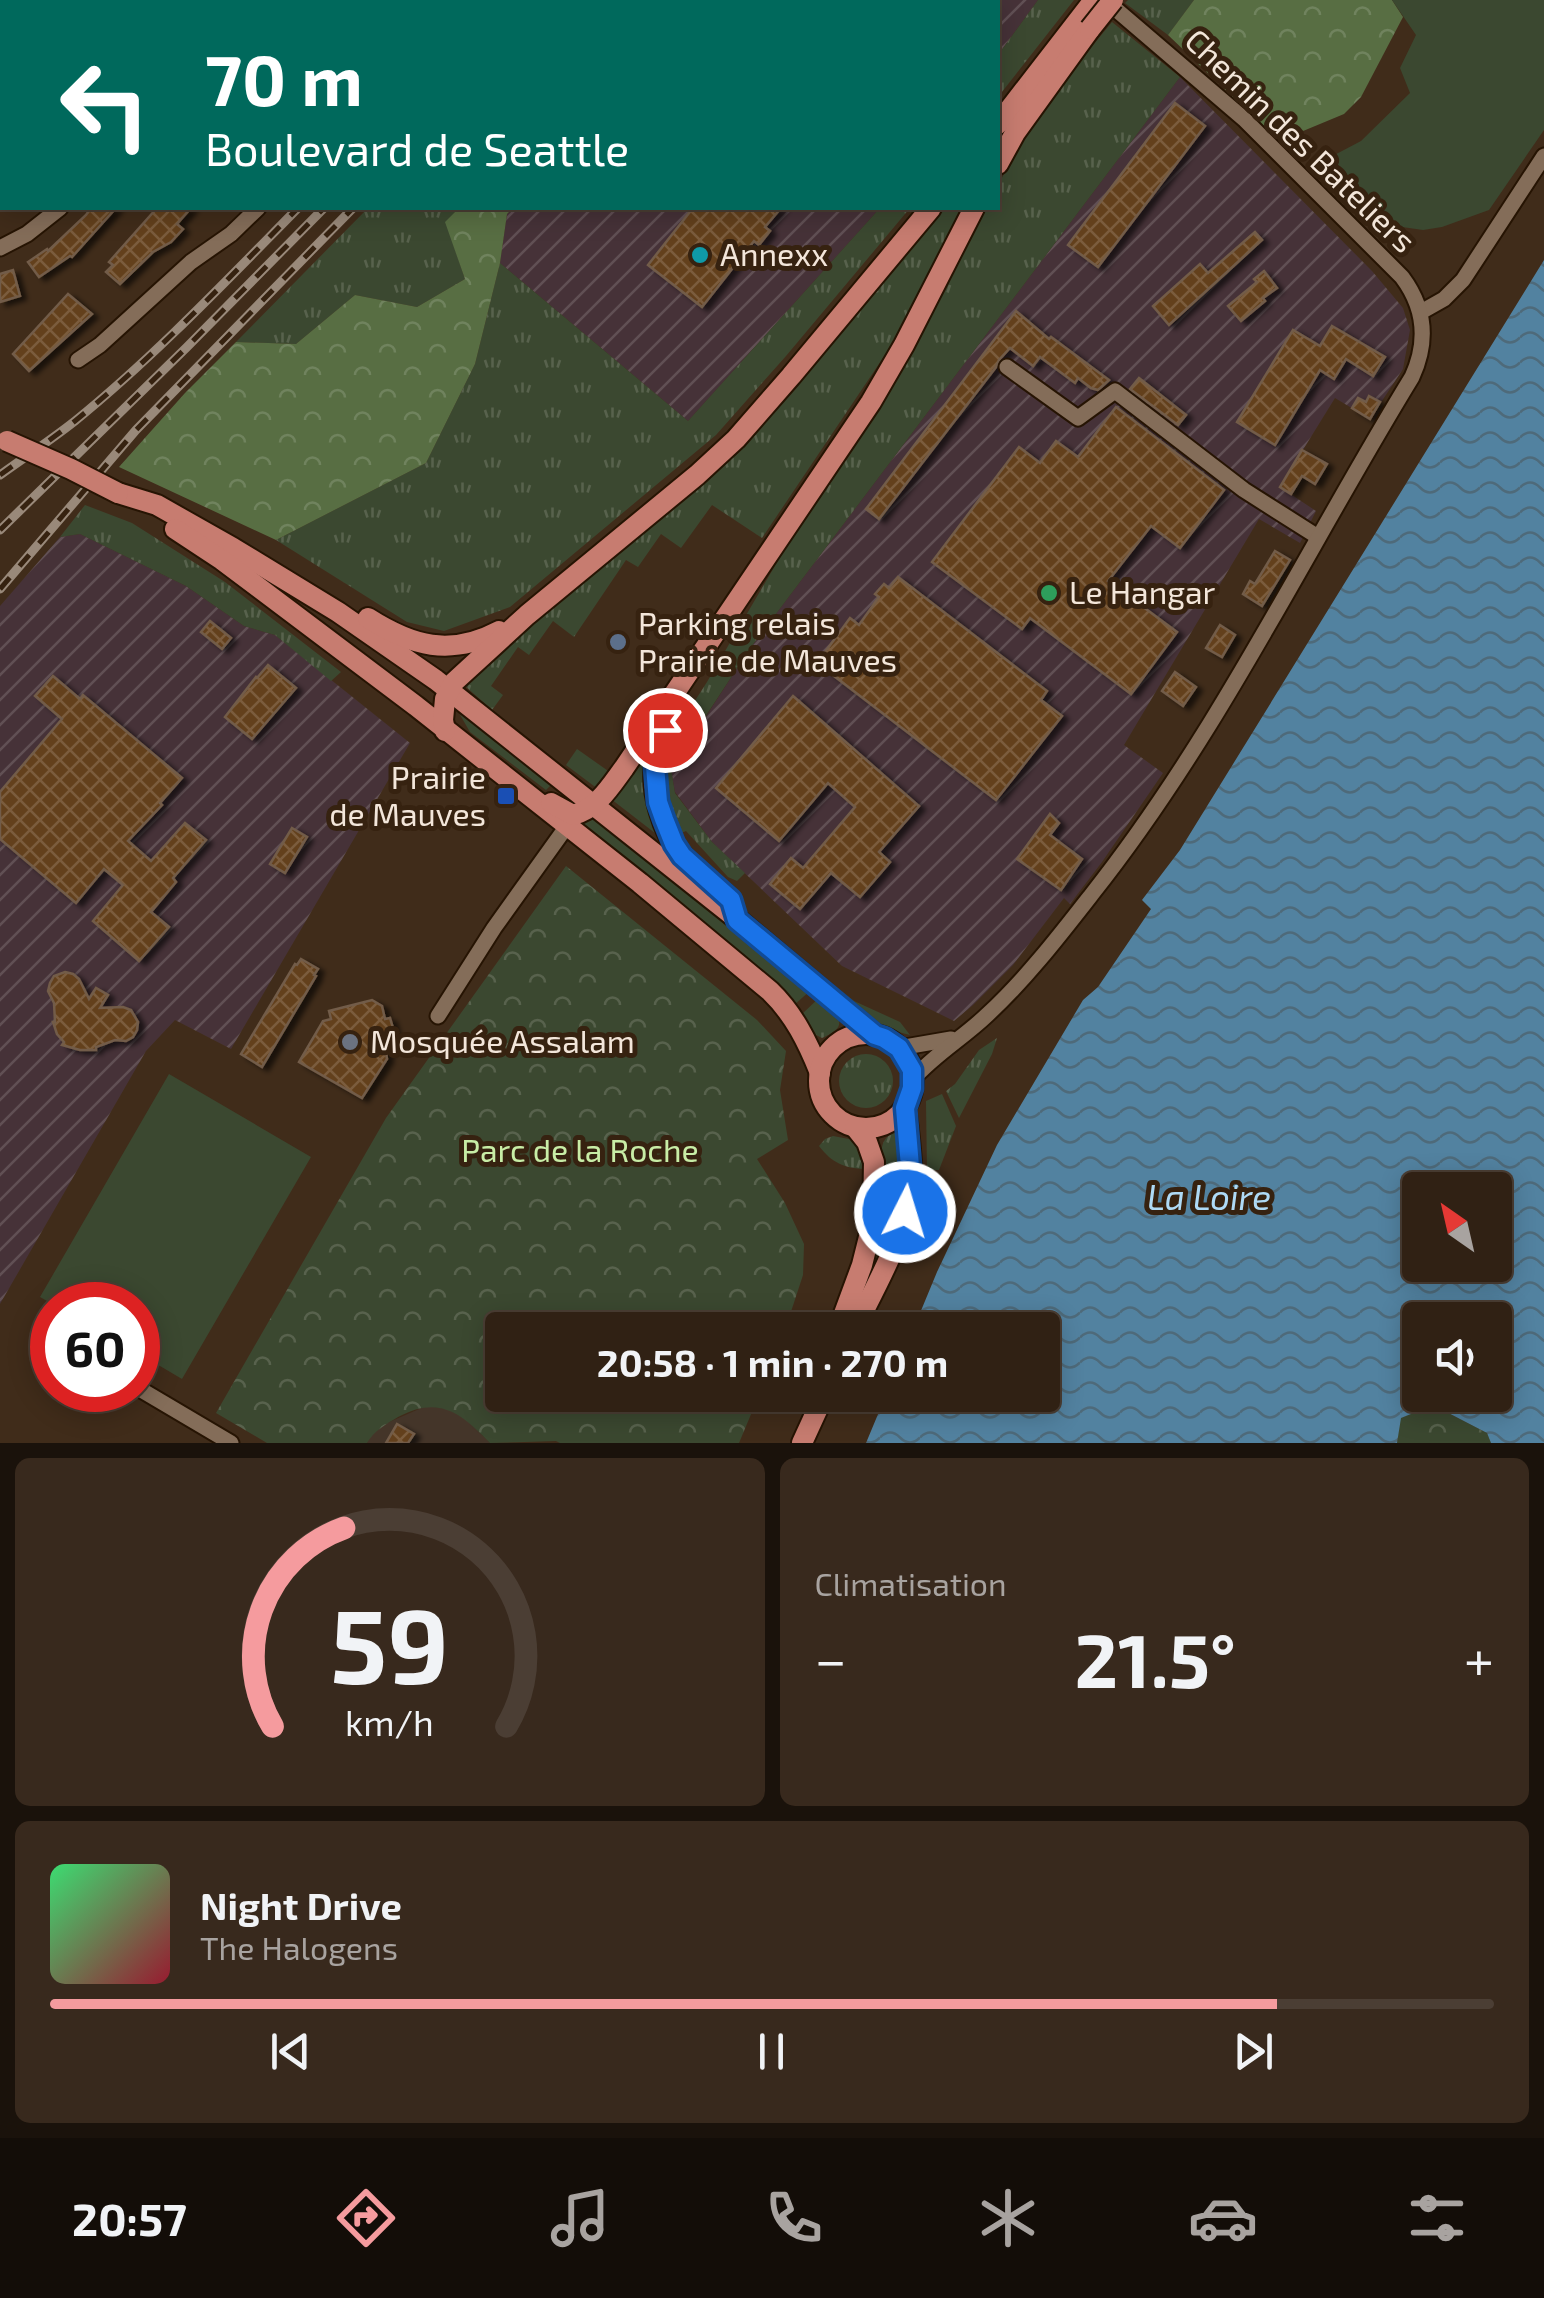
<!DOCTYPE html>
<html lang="fr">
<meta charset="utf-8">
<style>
body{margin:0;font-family:"Exo 2",sans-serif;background:#38291d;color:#f1f3f6;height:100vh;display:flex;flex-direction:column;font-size:38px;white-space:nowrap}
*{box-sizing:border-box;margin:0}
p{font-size:32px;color:#a8a3a0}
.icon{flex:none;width:55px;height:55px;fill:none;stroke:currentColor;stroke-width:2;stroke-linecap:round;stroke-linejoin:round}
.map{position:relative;height:1443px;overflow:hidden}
.details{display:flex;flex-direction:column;gap:15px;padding:15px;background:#1a120b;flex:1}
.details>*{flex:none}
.guide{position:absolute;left:0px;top:0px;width:1000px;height:210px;box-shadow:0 5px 25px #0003,0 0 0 2px #4b3e34;background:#00695c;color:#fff;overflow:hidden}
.needle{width:65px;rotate:326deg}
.tools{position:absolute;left:1402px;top:1172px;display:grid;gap:20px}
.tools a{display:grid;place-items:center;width:110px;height:110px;border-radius:10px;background:#302114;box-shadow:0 5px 25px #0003,0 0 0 2px #4b3e34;font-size:50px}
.speed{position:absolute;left:30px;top:1282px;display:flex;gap:20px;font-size:50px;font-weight:700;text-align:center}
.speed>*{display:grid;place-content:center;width:130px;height:130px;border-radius:50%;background:#302114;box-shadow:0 5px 25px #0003,0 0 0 2px #4b3e34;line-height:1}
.speed .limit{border:15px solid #d22;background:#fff;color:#111}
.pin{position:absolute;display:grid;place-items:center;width:85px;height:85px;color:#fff;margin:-42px;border:5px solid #fff;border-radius:50%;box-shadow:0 2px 10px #0007}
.me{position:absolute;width:110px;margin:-55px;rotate:5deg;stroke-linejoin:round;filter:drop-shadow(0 0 8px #0008)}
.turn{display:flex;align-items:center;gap:35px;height:210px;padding:0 40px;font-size:45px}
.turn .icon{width:130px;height:130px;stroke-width:2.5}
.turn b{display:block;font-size:70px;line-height:85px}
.big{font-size:75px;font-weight:700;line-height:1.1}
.details .card{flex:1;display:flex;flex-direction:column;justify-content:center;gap:15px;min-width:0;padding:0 35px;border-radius:15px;background:#38291d}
.details .dial{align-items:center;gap:0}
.dial svg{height:260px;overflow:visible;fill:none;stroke:#4b3e34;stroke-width:7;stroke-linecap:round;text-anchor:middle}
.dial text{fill:#f1f3f6;stroke:none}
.song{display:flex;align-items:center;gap:30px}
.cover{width:120px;height:120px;border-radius:15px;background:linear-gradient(135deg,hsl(140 70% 55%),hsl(350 70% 35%))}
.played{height:10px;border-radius:5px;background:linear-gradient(90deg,#f59b9e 85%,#4b3e34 85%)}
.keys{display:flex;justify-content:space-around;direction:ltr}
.heat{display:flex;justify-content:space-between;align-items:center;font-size:55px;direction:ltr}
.details .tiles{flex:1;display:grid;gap:15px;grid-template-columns:1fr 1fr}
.card:last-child{grid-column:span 2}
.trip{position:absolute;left:485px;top:1312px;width:575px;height:100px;border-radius:10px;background:#302114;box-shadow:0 5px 25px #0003,0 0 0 2px #4b3e34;font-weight:700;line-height:100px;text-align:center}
.tab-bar{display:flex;height:160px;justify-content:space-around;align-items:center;background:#130d08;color:#a8a3a0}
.tab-bar .icon{width:70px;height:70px}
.tab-bar .selected{color:#f59b9e}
.tab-bar b{font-size:45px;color:#f1f3f6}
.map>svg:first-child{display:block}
.industrial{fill:url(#industrial-furrows)}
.education{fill:#443529}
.grass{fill:url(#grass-tufts)}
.forest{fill:url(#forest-crowns)}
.park{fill:url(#park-crowns)}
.garden{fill:#3b4830}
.water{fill:url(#water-waves);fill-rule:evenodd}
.building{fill:url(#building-cross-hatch);stroke:#725c48;stroke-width:2.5;filter:url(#shadow)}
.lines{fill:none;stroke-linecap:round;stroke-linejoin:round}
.minor-casing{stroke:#261403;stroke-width:19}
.major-casing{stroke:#261403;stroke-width:24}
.minor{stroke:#846d59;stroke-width:15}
.major{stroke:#c77c70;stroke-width:20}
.rail-casing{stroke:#99897a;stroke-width:9}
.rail{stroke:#362210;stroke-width:5;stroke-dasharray:15;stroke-linecap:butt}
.major-bridge-casing{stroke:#261403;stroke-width:24;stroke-linecap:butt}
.major-bridge{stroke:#c77c70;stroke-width:20}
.route-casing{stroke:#114b97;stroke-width:25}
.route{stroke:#1a73e8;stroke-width:18}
.culture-dot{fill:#0f9aa8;stroke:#362210;stroke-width:4}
.leisure-dot{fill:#2e9e5b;stroke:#362210;stroke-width:4}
.service-dot{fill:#5c6f8a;stroke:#362210;stroke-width:4}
.transit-dot{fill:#1a4fb4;stroke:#362210;stroke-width:4}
.worship-dot{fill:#6b7280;stroke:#362210;stroke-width:4}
.labels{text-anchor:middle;stroke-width:10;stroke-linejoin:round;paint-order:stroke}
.street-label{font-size:32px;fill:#f3e6da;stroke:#362210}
.poi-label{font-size:32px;fill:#f3e6da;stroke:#362210;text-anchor:start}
.park-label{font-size:32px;fill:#c8eda6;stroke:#362210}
.water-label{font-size:35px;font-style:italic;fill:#aedaf6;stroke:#362210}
</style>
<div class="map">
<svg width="1544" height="1443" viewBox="0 0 1544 1443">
<defs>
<pattern id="industrial-furrows" width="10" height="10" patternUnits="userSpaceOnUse" patternTransform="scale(2.5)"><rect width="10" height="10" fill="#463238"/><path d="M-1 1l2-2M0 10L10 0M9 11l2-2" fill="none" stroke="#615054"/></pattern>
<pattern id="grass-tufts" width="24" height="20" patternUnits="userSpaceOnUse" patternTransform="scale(2.5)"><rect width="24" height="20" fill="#3b4830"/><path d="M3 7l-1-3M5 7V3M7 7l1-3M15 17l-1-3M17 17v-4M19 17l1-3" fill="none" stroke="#58624d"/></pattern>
<pattern id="forest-crowns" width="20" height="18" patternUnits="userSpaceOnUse" patternTransform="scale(2.5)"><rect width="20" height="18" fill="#586e43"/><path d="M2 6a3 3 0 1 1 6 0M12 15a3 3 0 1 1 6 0" fill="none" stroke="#70835e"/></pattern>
<pattern id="park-crowns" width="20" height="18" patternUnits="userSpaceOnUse" patternTransform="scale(2.5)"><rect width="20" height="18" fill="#3b4830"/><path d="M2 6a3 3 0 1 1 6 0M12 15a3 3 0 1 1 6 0" fill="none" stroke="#58624d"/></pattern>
<pattern id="water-waves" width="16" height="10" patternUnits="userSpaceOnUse" patternTransform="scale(2.5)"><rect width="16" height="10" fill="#5282a0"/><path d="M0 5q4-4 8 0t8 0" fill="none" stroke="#4e6a7a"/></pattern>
<pattern id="building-cross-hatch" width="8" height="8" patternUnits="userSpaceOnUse" patternTransform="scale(2.5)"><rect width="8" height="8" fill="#64401d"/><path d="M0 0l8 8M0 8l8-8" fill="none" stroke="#7b5c3d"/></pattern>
<filter id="shadow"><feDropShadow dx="6" dy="3.5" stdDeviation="2.5" flood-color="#0009"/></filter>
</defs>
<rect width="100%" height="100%" fill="#402c1a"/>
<g class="industrial">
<path d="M702,0H1038L998,55V2H699Z"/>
<path d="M1180,77L1372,271L1403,308L1410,330L1403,369L1370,419L1335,398L1280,487L1316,511L1300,543L1259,519L1124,745L1163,773L1102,862L1070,904L1064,898L1013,965L973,1005L954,1021L842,966L712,842L675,792L671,770L751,647Z"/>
<path d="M513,208H880L688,421L500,263L507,214Z"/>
<path d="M80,534L186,586L244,626L275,635L410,743L231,1049L175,1020L146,1051L0,1304V606L60,537Z"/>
</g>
<path class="education" d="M426,1406L448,1409L467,1420L490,1443H367L371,1435L387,1423Z"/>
<g class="grass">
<path d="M1038,0H1074L998,97V55Z"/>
<path d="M1128,0H1194L1168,35L1125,3Z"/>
<path d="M1112,22L1180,77L751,647L671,769L675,793L712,842L745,873L737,881L728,877L686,831L679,834L663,789V765L673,735L707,682L790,540L869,420L938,303L985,208H998V185L1038,112Z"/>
<path d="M368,208H459L446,222L465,279L417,307L355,295L296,344L236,342Z"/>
<path d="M880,208H910L786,356L716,435L510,607L444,631L407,622L276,540L426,463L475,364L500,263L688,421Z"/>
<path d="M940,208H964L889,349L762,538L712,505L681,548L661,534L638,567L626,560L574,637L553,621L529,655L518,647L491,686L503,695L492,710L464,685L481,665L544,615L727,461L803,376Z"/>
<path d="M85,505L132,523L225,582L341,672L331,681L275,635L244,626L186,586L80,534L60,537Z"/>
<path d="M459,713L552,784L546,790L470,732Z"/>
<path d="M646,745L651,747L664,840L611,799Z"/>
<path d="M577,749L611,773L598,789L566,765Z"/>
<path d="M593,816L811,990L794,1005L571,822Z"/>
<path d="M833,984L854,1001L900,1022L910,1035C878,1028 856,1007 831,987Z"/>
<path d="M819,998C836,1015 853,1025 822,1038L812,1033L801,1015Z"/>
<path d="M997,1038L992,1054L959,1118L946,1091L955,1084L979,1050Z"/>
<circle cx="866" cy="1081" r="27"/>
<path d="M942,1094L956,1126L939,1170H927L926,1101Z"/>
<path d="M893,1133L899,1134L904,1170H882C882,1155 878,1140 893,1133Z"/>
<path d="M833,1136L854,1140L864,1152L865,1169C844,1168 832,1163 819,1146L825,1139Z"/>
<path d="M882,1182H904L900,1210L849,1330Z"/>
</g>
<g class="forest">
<path d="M1194,0H1392L1403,17L1361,97L1344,114L1279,141L1168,35Z"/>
<path d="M459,208H513L507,214L500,263L475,364L426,463L276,540L119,467L185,393L236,342L296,344L355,295L417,307L465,279L445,222Z"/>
</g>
<g class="park">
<path d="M566,866L757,1020L786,1051L780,1090L788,1140L757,1159L785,1203L804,1244L803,1275L785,1330H502V1395H759L739,1443H560L556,1441L490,1443C461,1413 439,1395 398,1417C386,1424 374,1431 367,1443H267L216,1413L386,1118Z"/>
<path d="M1433,1405L1487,1433L1491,1443H1397L1400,1418Z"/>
</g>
<g class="garden">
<path d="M1392,0H1544V130L1489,210L1442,227L1423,230L1395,226L1366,211L1323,161L1361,141L1410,93L1400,68L1416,35Z"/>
<path d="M169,1074L311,1157L182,1379L138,1353V1305H54L40,1297Z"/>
</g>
<path class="water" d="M1544,260V1443H1491L1487,1433L1433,1405L1401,1418L1397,1443H866L886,1395H1042V1330H913L937,1272L997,1145L1083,1000L1098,987L1151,909L1142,900L1180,850ZM1420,1190H1495V1265H1420ZM1420,1320H1495V1395H1420Z"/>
<g class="building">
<path d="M1175,103L1205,126L1098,267L1068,245Z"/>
<path d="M91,208H116L72,257L70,256L39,277L28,262L47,249L48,251L86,215Z"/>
<path d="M157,208H191L177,224L183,229L171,242L153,252L120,284L106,272L113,265L109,262Z"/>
<path d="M693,208H781L765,227L770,231L759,245L754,241L702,307L648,265Z"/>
<path d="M1255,232L1262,240L1169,325L1153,306L1200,264L1208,273Z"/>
<path d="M13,270L20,296L0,302V274Z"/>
<path d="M1264,271L1277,288L1263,298L1265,301L1241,321L1228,306L1257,282L1254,279Z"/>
<path d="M68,294L92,314L29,371L13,354Z"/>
<path d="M1016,311L1049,339L1051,337L1109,380L1098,390L1091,388L1078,378L1075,383L1040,357L1033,366L1010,348L999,360L996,367L879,519L866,509Z"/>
<path d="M1332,326L1385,357L1373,376L1346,359L1334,379L1320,370L1275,445L1237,422L1293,330L1320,346Z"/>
<path d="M1139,378L1186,415L1178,425L1130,389Z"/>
<path d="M1369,396L1380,402L1370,419L1352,408L1358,398L1366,402Z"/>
<path d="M1116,407L1224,490L1180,548L1151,526L1108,581L1177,632L1131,694L1030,618L1022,629L932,562L1019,447L1040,463L1056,441L1078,457Z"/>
<path d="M1302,450L1327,464L1315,484L1302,476L1291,494L1280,487Z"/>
<path d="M1275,551L1290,560L1262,606L1243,594L1250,581L1255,584Z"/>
<path d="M898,577L1047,691L1041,700L1062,716L996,800L817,663L850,618L859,625L879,597L875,594L884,584L889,588Z"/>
<path d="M210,621L231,638L222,649L201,632Z"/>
<path d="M1220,625L1235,635L1222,657L1206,648Z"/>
<path d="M268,665L296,688L252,739L225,717L256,677L257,678Z"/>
<path d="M1175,672L1196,687L1183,706L1162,691Z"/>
<path d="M53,676L80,699L83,695L182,778L160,803L162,805L128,841L151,861L185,823L206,840L173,878L176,882L151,912L169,927L139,961L93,921L123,885L104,869L76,903L0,839V792L62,719L35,696Z"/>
<path d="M793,696L919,806L879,852L890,862L860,897L831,873L800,909L770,884L791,858L803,868L855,807L828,783L779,841L716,788Z"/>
<path d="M1050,814L1059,823L1050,835L1082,859L1061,890L1017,859Z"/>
<path d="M292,828L307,837L285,873L270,864Z"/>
<path d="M301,959L318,969L314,975L316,976L262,1067L241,1054L295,964L297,965Z"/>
<path d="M65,972L73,974L79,979L89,999L96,988L108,995L100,1008L123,1007L131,1010L138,1022L137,1030L133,1037L126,1041L115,1040L96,1047V1050H80L62,1045L64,1042L57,1034L53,1022H55L54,1003L48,991L50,983L54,976Z"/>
<path d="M372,1000L382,1006L385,1019L390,1018L395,1035L389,1037L392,1050L386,1052L387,1059L362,1098L299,1062L323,1021L331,1019L329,1011Z"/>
<path d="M397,1424L414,1434L408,1443H386Z"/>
</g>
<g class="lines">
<g class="minor-casing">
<g id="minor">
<path d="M241,0L245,2"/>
<path d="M0,79L2,78"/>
<path d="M0,248L27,234L60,208"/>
<path d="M1421,312L1444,299L1463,280L1544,156"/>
<path d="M78,360L100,345L191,262L231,234L258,208"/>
<path d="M1007,367L1078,418L1115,391L1244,490L1318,537"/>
<path d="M438,1016L494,928L567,826"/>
<path d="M899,1048L951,1039"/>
<path d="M913,1079C935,1054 963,1038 987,1015C1026,979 1060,935 1092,894C1218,735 1306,550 1412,377C1428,342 1426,309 1402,277L1244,119L1105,0"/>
<path d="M43,1333L52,1339"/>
<path d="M138,1388L231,1443"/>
</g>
</g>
<g class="major-casing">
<g id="major">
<path d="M998,124L1094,0"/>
<path d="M998,164L1015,133L1090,29"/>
<path d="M118,493L157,505L233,548L338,612L436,680L737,919L875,1035"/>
<path d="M175,529L222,560L416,706L640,883L770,991C794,1014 808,1043 820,1073"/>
<path d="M368,618C412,646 450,657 499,631"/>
<path d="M666,712C665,730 657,747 655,765C651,792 663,832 680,853C694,869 711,882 726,895"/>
<path d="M445,731L443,720L445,699L454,682L527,615L697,475L736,439L791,376L931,208"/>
<path d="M551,803L573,815C597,809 610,787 624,768L871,402L904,345L974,208"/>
<circle cx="866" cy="1081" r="47"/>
<path d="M838,1330L862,1265L873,1221L874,1162L867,1142L855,1127"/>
<path d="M854,1330C877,1283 909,1231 911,1177C912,1155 908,1130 905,1107"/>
<path d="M802,1443L824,1395"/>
</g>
</g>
<use href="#minor" class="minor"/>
<use href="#major" class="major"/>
<g class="rail-casing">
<g id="rail">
<path d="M485,2L487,0"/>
<path d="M536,2L539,0"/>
<path d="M567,2L570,0"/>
<path d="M0,475C25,457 51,440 75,421C155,356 226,281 298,208"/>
<path d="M0,530L187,347L324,208"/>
<path d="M0,589L136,430L353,208"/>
</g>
</g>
<use href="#rail" class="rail"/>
<g class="major-bridge-casing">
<g id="major-bridge">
<path d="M1090,29L1113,0"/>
<path d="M7,441L71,469L118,493"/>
</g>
</g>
<use href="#major-bridge" class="major-bridge"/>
</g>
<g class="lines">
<g class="route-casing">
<path id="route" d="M665,730L655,766L658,802L664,819L674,844L682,856L731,900L737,920L875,1035L884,1038L899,1048L912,1070V1088L905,1108L911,1178L905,1212"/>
</g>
<use href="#route" class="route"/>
</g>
<circle class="culture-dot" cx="700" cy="255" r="10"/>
<circle class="leisure-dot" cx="1049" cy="593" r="10"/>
<circle class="service-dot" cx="618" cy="642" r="10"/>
<rect class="transit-dot" x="496" y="786" width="20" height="20" rx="5"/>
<circle class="worship-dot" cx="350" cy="1042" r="10"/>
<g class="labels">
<g class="street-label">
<text transform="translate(1300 141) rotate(44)" y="11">Chemin des Bateliers</text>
</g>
<g class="poi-label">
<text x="720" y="266">Annexx</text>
<text x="1069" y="604">Le Hangar</text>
<text x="638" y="635">Parking relais<tspan x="638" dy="37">Prairie de Mauves</tspan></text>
<text x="486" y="789" text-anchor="end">Prairie<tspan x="486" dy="37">de Mauves</tspan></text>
<text x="370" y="1053">Mosquée Assalam</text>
</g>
<g class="park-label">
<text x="580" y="1162">Parc de la Roche</text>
</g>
<g class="water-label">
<text x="1209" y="1210">La Loire</text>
</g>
</g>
</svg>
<div class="tools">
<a><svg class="needle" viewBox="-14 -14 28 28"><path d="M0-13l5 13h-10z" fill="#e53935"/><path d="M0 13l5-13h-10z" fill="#a8a3a0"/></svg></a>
<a><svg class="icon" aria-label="sound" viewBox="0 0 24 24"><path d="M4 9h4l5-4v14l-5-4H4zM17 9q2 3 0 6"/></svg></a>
</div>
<div class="speed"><div class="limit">60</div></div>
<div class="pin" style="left:665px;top:730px;background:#d93025"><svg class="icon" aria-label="arrive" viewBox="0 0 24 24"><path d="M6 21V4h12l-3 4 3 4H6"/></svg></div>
<svg class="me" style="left:905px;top:1212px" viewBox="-20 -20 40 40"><circle r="17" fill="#1a73e8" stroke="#fff" stroke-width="3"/><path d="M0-11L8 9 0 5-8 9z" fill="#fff"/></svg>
<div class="trip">20:58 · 1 min · 270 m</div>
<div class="guide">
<div class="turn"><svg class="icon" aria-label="left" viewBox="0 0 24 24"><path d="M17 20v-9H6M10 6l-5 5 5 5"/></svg><div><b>70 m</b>Boulevard de Seattle</div></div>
</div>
</div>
<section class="details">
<div class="tiles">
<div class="card dial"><svg viewBox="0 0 100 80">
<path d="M14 69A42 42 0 1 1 86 69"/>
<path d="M14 69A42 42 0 0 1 36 8" stroke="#f59b9e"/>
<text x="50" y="56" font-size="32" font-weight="700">59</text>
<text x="50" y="72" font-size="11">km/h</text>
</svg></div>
<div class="card"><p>Climatisation</p>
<div class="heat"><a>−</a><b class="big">21.5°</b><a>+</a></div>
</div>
<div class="card">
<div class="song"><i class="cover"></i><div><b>Night Drive</b><p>The Halogens</p></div></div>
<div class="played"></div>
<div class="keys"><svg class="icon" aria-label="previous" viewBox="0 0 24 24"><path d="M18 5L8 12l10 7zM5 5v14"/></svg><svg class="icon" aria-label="pause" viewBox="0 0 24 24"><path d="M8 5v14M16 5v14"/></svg><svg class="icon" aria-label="next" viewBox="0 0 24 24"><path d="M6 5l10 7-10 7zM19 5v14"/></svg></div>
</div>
</div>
</section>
<nav class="tab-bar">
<b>20:57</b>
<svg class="icon selected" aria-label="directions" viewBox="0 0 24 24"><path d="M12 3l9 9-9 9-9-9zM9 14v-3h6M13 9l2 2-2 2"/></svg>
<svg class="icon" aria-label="music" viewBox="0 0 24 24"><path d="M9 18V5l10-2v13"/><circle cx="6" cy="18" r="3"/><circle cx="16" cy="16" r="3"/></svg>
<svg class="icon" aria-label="phone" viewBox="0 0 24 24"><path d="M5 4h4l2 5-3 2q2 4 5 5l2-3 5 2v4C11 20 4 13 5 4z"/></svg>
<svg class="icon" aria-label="climate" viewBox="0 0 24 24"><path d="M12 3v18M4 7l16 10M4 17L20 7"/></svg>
<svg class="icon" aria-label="car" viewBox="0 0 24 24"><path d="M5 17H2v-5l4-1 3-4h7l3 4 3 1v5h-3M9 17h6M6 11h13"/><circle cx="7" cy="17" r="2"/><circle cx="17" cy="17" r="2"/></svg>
<svg class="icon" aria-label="filters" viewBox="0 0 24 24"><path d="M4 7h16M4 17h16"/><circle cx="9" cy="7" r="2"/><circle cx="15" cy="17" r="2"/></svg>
</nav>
